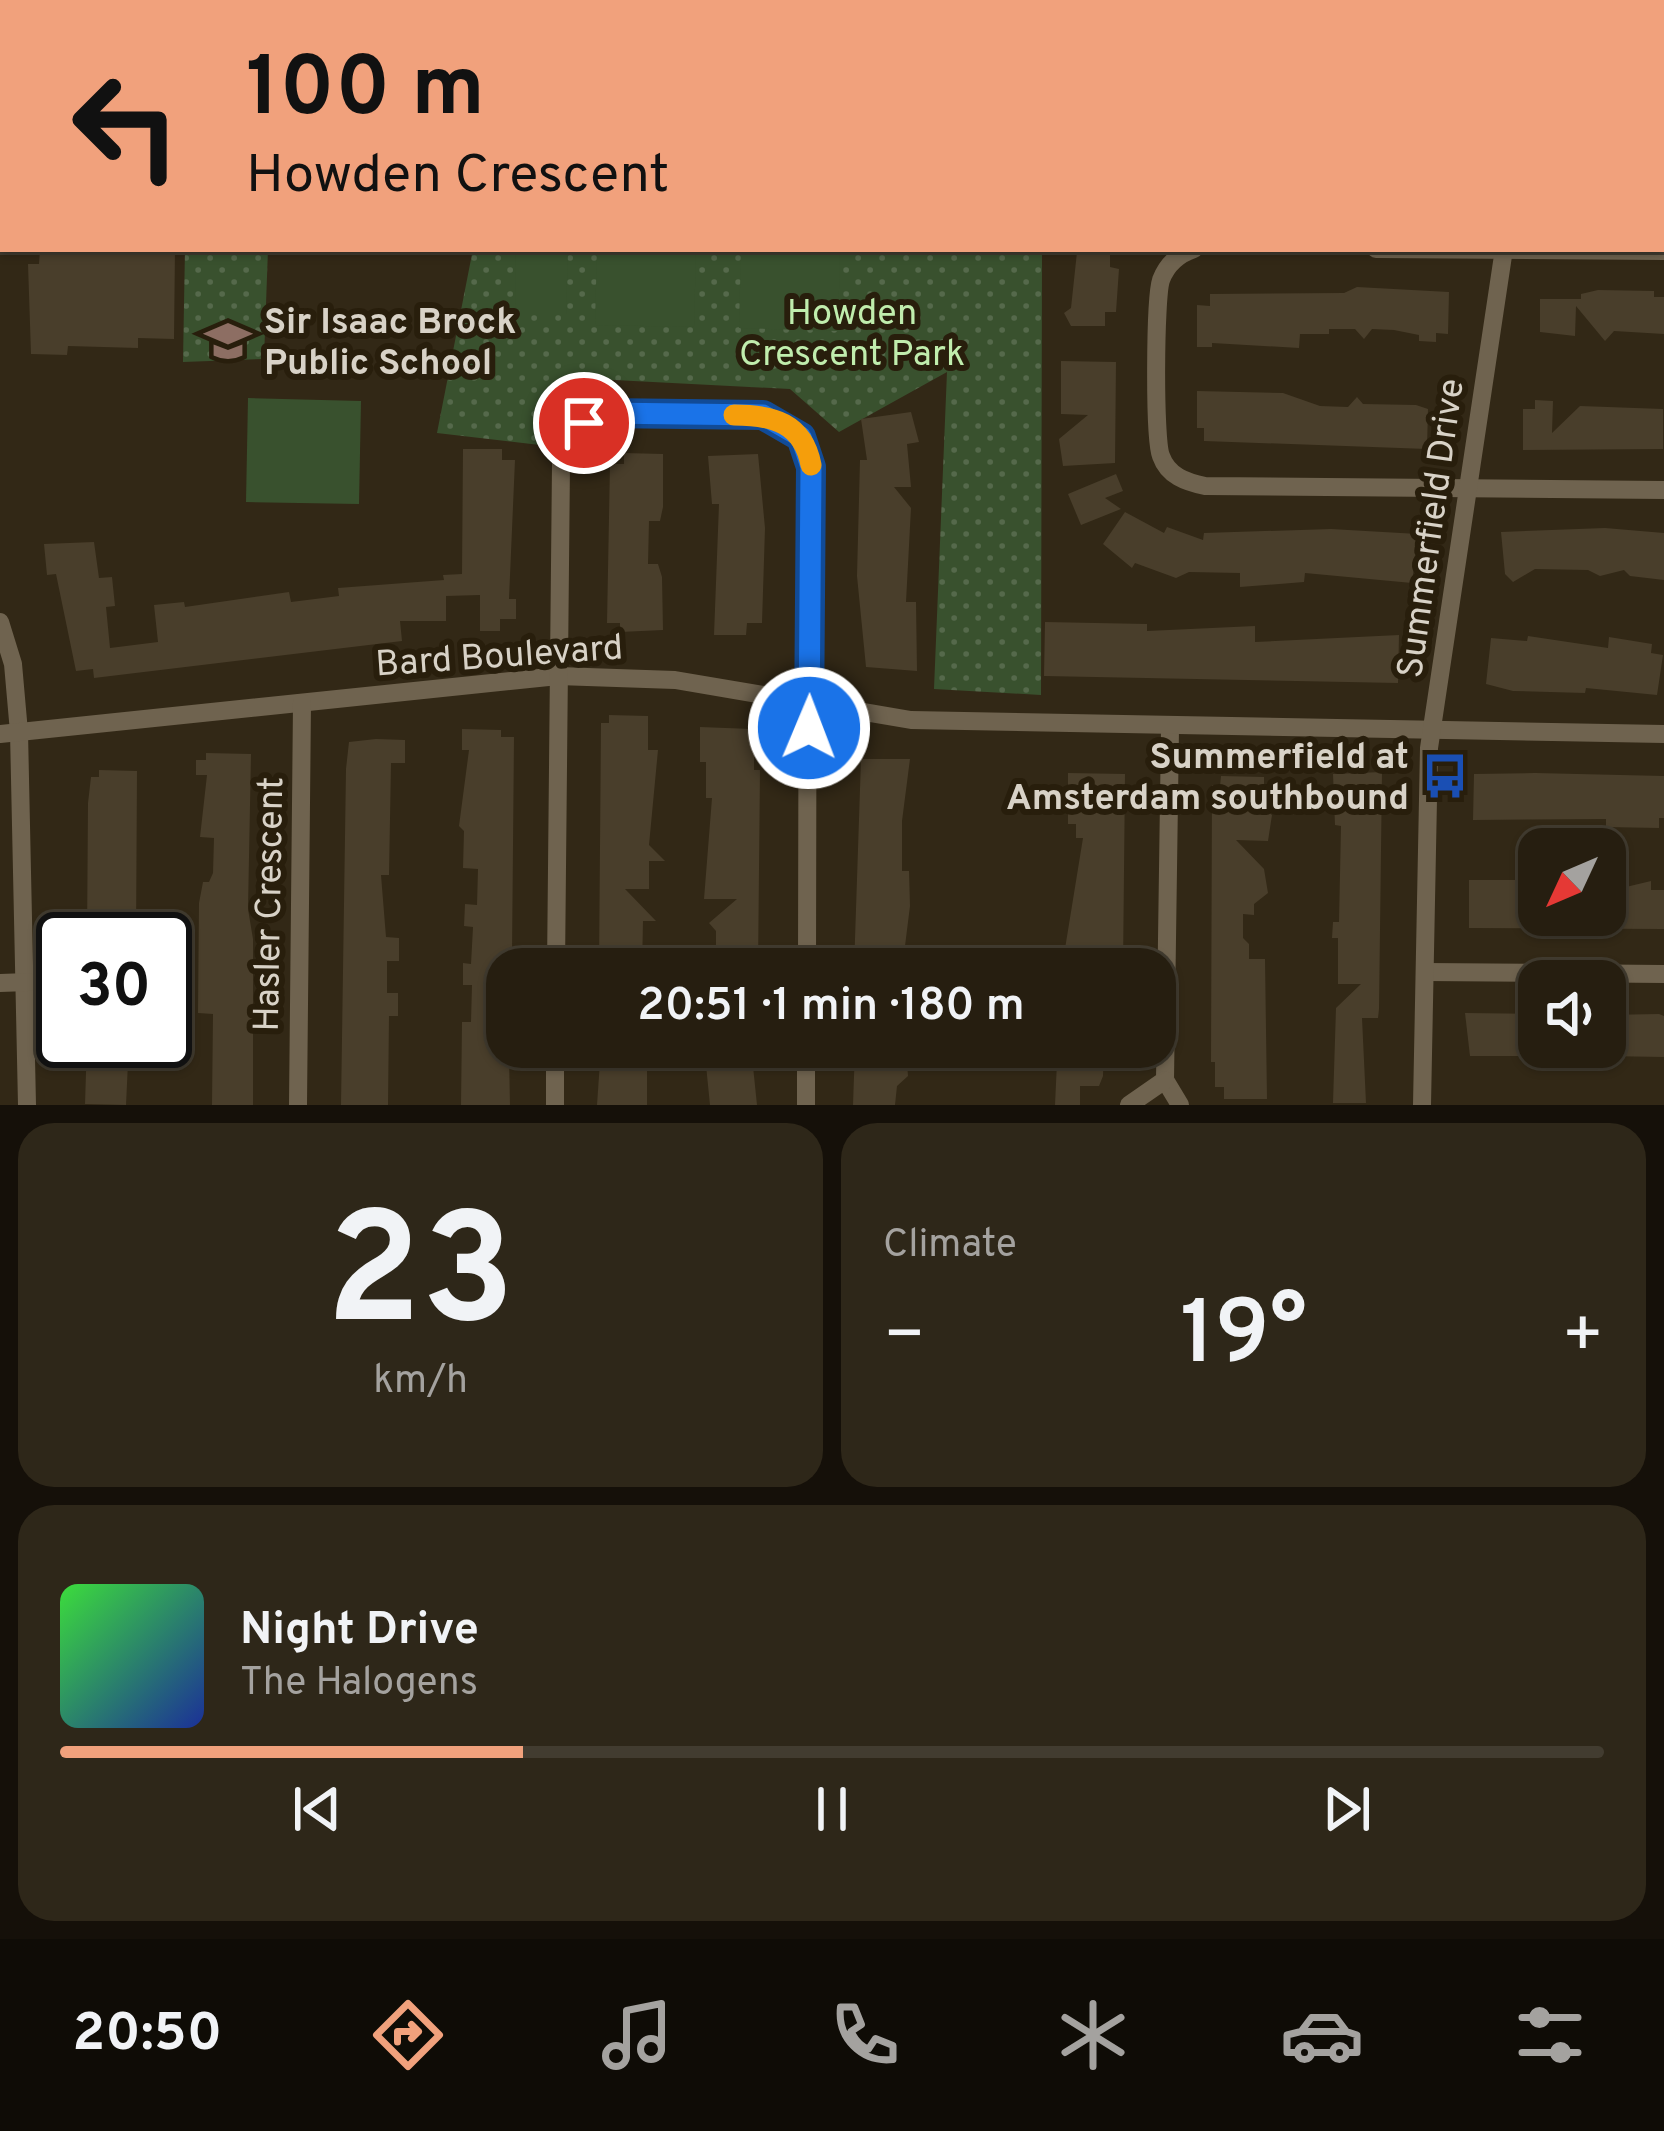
<!DOCTYPE html>
<meta charset="utf-8">
<style>
body{margin:0;font-family:Overpass,sans-serif;background:#2e2719;color:#f1f3f6;height:100vh;display:flex;flex-direction:column;font-size:45px;white-space:nowrap}
*{box-sizing:border-box;margin:0}
p{font-size:39px;color:#a4a29f}
.icon{flex:none;width:66px;height:66px;fill:none;stroke:currentColor;stroke-width:2;stroke-linecap:round;stroke-linejoin:round}
.map{position:relative;height:1105px;overflow:hidden}
.panel{display:flex;flex-direction:column;gap:18px;padding:18px;background:#151009;flex:1}
.panel>*{flex:none}
.banner{position:absolute;left:0px;top:0px;width:1665px;height:252px;box-shadow:0 3px 9px #0004,0 0 0 3px #423c30;background:#f1a17c;color:#111;overflow:hidden}
.needle{width:78px;rotate:226deg}
.tools{position:absolute;left:1518px;top:828px;display:grid;gap:24px}
.tools a{display:grid;place-items:center;width:108px;height:108px;border-radius:24px;background:#261e10;box-shadow:0 3px 9px #0004,0 0 0 3px #423c30;font-size:60px}
.speed{position:absolute;left:36px;top:912px;display:flex;gap:24px;font-size:60px;font-weight:700;text-align:center}
.speed>*{display:grid;place-content:center;width:156px;height:156px;border-radius:50%;background:#261e10;box-shadow:0 3px 9px #0004,0 0 0 3px #423c30;line-height:1}
.speed .limit{border:6px solid #111;border-radius:18px;background:#fff;color:#111}
.pin{position:absolute;display:grid;place-items:center;width:102px;height:102px;color:#fff;margin:-51px;border:6px solid #fff;border-radius:50%;box-shadow:0 3px 12px #0007}
.me{position:absolute;width:132px;margin:-66px;rotate:1deg;stroke-linejoin:round;filter:drop-shadow(0 0 9px #0008)}
.turn{display:flex;align-items:center;gap:42px;height:252px;padding:0 48px;font-size:54px}
.turn .icon{width:156px;height:156px;stroke-width:2.5}
.turn b{display:block;font-size:84px;line-height:102px}
.big{font-size:90px;font-weight:600;line-height:1.1}
.panel .widget{flex:1;display:flex;flex-direction:column;justify-content:center;gap:18px;min-width:0;padding:0 42px;border-radius:36px;background:#2e2719}
.panel .dial{align-items:center;gap:0}
.dial b{font-size:156px;line-height:1}
.song{display:flex;align-items:center;gap:36px}
.cover{width:144px;height:144px;border-radius:18px;background:linear-gradient(135deg,hsl(120 70% 55%),hsl(230 70% 35%))}
.played{height:12px;border-radius:6px;background:linear-gradient(90deg,#f1a17c 30%,#423c30 30%)}
.keys{display:flex;justify-content:space-around;direction:ltr}
.heat{display:flex;justify-content:space-between;align-items:center;font-size:66px;direction:ltr}
.panel .tiles{flex:1;display:grid;gap:18px;grid-template-columns:1fr 1fr}
.widget:last-child{grid-column:span 2}
.trip{position:absolute;left:486px;top:948px;width:690px;height:120px;border-radius:36px;background:#261e10;box-shadow:0 3px 9px #0004,0 0 0 3px #423c30;font-weight:600;line-height:120px;text-align:center}
.tabs{display:flex;height:192px;justify-content:space-around;align-items:center;background:#0f0c06;color:#a4a29f}
.tabs .icon{width:84px;height:84px}
.tabs .selected{color:#f1a17c}
.tabs b{font-size:54px;color:#f1f3f6}
.map>svg:first-child{display:block}
.green{fill:url(#green-dots)}
.pitch{fill:#39512e}
.building{fill:#493e2b}
.lines{fill:none;stroke-linecap:round;stroke-linejoin:round}
.street{stroke:#6f634f;stroke-width:18}
.route-casing{stroke:#114b97;stroke-width:30}
.route{stroke:#1a73e8;stroke-width:21}
.slow{stroke:#f59e0b;stroke-width:21}
.labels{text-anchor:middle;stroke-width:12;stroke-linejoin:round;paint-order:stroke}
.park-label{font-size:36px;fill:#c0edad;stroke:#281e0c}
.poi-label{font-size:36px;font-weight:bold;fill:#d8d2c7;stroke:#281e0c;text-anchor:start}
.street-label{font-size:36px;fill:#d8d2c7;stroke:#281e0c}
</style>
<div class="map">
<svg width="1664" height="1105" viewBox="0 0 1664 1105">
<defs>
<pattern id="green-dots" width="8" height="8" patternUnits="userSpaceOnUse" patternTransform="scale(3)"><rect width="8" height="8" fill="#39512e"/><path d="M2 2h.1M6 6h.1" fill="none" stroke="#55694b" stroke-width="1.8" stroke-linecap="round"/></pattern>
</defs>
<rect width="100%" height="100%" fill="#322816"/>
<g class="green">
<path d="M185,249H268L264,359L183,362Z"/>
<path d="M473,249H1042L1041,695L934,689L947,372L839,432L790,389L595,379L551,414L540,445L437,433Z"/>
</g>
<g class="pitch">
<path d="M516,249H568L566,314H515Z"/>
<path d="M597,249H696L694,327L595,325Z"/>
<path d="M741,249H840L838,331L739,328Z"/>
<path d="M248,398L361,401L359,504L246,502Z"/>
</g>
<g class="building">
<path d="M40,249H175L174,339L138,338V348L68,346L67,355L31,354L28,264H39Z"/>
<path d="M1084,249H1110V267L1119,269L1116,312H1105V326H1071L1064,313L1071,308L1077,252Z"/>
<path d="M1357,287L1449,292L1448,334L1436,333V342L1419,341V335L1394,330L1372,329L1364,339L1355,329H1329V334H1300L1299,348L1212,343V347H1197V305L1210,306V294L1344,293Z"/>
<path d="M1598,290L1654,291V297H1664V334L1614,331L1605,341L1576,306L1575,336L1540,332V299H1581V294Z"/>
<path d="M1061,361L1116,362L1115,463L1063,466L1059,439L1088,415L1061,414Z"/>
<path d="M1197,391L1283,393L1320,406L1348,407L1357,397L1363,404L1416,405L1428,409L1427,449L1204,441V428H1197Z"/>
<path d="M1535,400L1553,401L1552,433L1580,406L1663,409V449L1523,450V409H1535Z"/>
<path d="M911,412L919,442L907,444L911,487H894L911,508L906,602H916L917,671L866,667L857,576L860,460H867L861,419Z"/>
<path d="M463,449H502V460H515L509,599H516V619H500V631H480V595L446,596V621H400L402,641L94,678L93,669L76,671L56,574L47,575L44,544L94,542L99,578L112,577L115,606L106,607L110,648L158,642L154,605L184,602L185,607L289,592L291,602L339,596L338,588L444,580L443,575L462,574Z"/>
<path d="M624,453L663,454V507L660,521H649L648,564H658L662,577L663,630L620,632V623H607L610,464H624Z"/>
<path d="M758,454L765,528L762,623H747L746,635H714L719,504H712L708,456Z"/>
<path d="M1116,474L1123,491L1105,498L1121,509L1081,525L1068,494Z"/>
<path d="M1125,512L1164,533L1167,527L1203,540L1204,533L1331,529L1418,534L1412,583L1305,573L1304,582L1240,587V573L1189,572L1176,578L1135,563L1132,568L1103,544Z"/>
<path d="M1605,528L1664,533V580L1630,576L1624,570L1600,576L1588,570L1535,569L1513,582L1505,574L1501,532Z"/>
<path d="M1045,622L1147,624V631L1255,626V642L1399,635L1398,683L1044,676Z"/>
<path d="M1528,636L1608,648L1609,637L1652,644L1651,653L1663,655L1657,695L1586,688L1585,693L1513,691L1486,684L1491,638L1527,641Z"/>
<path d="M609,715L648,716V750H658L649,845L665,861H649V889H625L656,921H643L642,969H599L601,723H609Z"/>
<path d="M700,727L752,729L760,738L754,743V770H760L758,969H702L716,955V931L709,923L737,899H704L712,798H706V762H700Z"/>
<path d="M462,729L501,730V737H514L512,956H507L510,1105H461L462,1022H471L472,985H463V963L471,964L473,927L464,926L465,904L477,905L478,869L463,868L464,831L459,826L469,750H462Z"/>
<path d="M376,739L405,740V763H391L389,875H381L386,937L399,938V961H387V993H398V1016H389L388,1105H341L346,769L349,742Z"/>
<path d="M206,753L251,754L248,909L253,939V1105H212L213,1014L198,1013L199,903L203,882H209L213,873L214,838L200,837L207,775H196V760H206Z"/>
<path d="M861,759H910L902,821V871H909L910,906L904,954L901,964H875V969H854Z"/>
<path d="M99,770L137,771L136,939H87L88,803L91,777H99Z"/>
<path d="M1382,772L1379,1009L1378,1018H1362L1366,1103H1333L1336,1008L1361,984H1338V938H1332L1333,922H1339L1341,826L1335,825L1333,774Z"/>
<path d="M1068,773L1125,774L1123,969H1070L1063,961L1083,838H1076V824H1068Z"/>
<path d="M1535,773L1664,776V818H1659V828L1606,827V819L1473,820L1474,774Z"/>
<path d="M1221,776L1264,777V792L1254,802L1272,815L1268,841L1236,840L1264,869L1268,893L1254,904V915L1243,914V938L1249,944V959H1265L1267,1099H1224V1087H1215V1062H1211L1212,785L1220,786Z"/>
<path d="M1469,880H1519V888H1539V915H1605V892L1651,881V890H1664V929L1469,928Z"/>
<path d="M1465,1013L1539,1014V1056H1470Z"/>
<path d="M1659,1014L1664,1016V1057L1605,1056V1015Z"/>
<path d="M87,1041H129L126,1105L85,1104Z"/>
<path d="M601,1047H647V1105H597Z"/>
<path d="M718,1047H751L757,1105H710L706,1065L717,1056Z"/>
<path d="M855,1047H906L908,1076L897,1086L895,1105H853Z"/>
<path d="M1070,1047H1104L1103,1076L1099,1086H1080V1105H1055L1057,1062H1070Z"/>
</g>
<g class="lines">
<g class="street">
<path d="M966,0L1173,3"/>
<path d="M1521,3L1522,0"/>
<path d="M1662,11H1664"/>
<path d="M1194,249C1179,254 1167,264 1161,280C1155,298 1154,439 1161,456C1168,476 1186,482 1205,486L1664,490"/>
<path d="M1376,249L1664,251"/>
<path d="M0,622L13,664L19,732L27,1105"/>
<path d="M1170,729L1165,1080L1180,1105"/>
<path d="M0,734L558,676L675,680L911,720L1664,734"/>
<path d="M556,969L561,464L571,435L605,414L763,415L790,426L808,451L807,969"/>
<path d="M1425,972L1664,974"/>
<path d="M0,983L28,982"/>
<path d="M298,1105L302,703"/>
<path d="M555,1105V1047"/>
<path d="M806,1105V1047"/>
<path d="M1129,1105L1165,1080"/>
<path d="M1422,1105L1429,748L1504,249"/>
</g>
</g>
<g class="lines">
<g class="route-casing">
<path id="route" d="M584,423L605,413L763,415L801,437L811,467L809,728"/>
</g>
<use href="#route" class="route"/>
<path class="slow" d="M734,415C773,415 803,423 811,465"/>
</g>
<defs>
<g id="school-bare" transform="scale(3.6)"><path d="M0-5L7-2L0 1L-7-2ZM-4 1L0 2.5L4 1V4Q0 6-4 4Z" fill="#8d6e63" stroke="#281e0c" stroke-width="2.5" paint-order="stroke"/></g>
<g id="bus-bare" transform="scale(3.6)"><path d="M-5-6H5V4H4V6H2V4H-2V6H-4V4H-5ZM-3.5-4V0h7V-4ZM-3.5 1.2v1.5H-2V1.2ZM2 1.2v1.5H3.5V1.2Z" fill="#1a4fb4" stroke="#281e0c" stroke-width="2.5" paint-order="stroke"/></g>
</defs>
<g fill-rule="evenodd">
<use href="#school-bare" x="228" y="341"/>
<use href="#bus-bare" x="1445" y="776"/>
</g>
<g class="labels">
<g class="park-label">
<text x="852" y="324">Howden<tspan x="852" dy="41">Crescent Park</tspan></text>
</g>
<g class="poi-label">
<text x="264" y="333">Sir Isaac Brock<tspan x="264" dy="41">Public School</tspan></text>
<text x="1409" y="768" text-anchor="end">Summerfield at<tspan x="1409" dy="41">Amsterdam southbound</tspan></text>
</g>
<g class="street-label">
<text transform="translate(1429 528) rotate(-82)" y="13">Summerfield Drive</text>
<text transform="translate(499 654) rotate(-4)" y="13">Bard Boulevard</text>
<text transform="translate(267 904) rotate(-89)" y="13">Hasler Crescent</text>
</g>
</g>
</svg>
<div class="tools">
<a><svg class="needle" viewBox="-14 -14 28 28"><path d="M0-13l5 13h-10z" fill="#e53935"/><path d="M0 13l5-13h-10z" fill="#a4a29f"/></svg></a>
<a><svg class="icon" aria-label="sound" viewBox="0 0 24 24"><path d="M4 9h4l5-4v14l-5-4H4zM17 9q2 3 0 6"/></svg></a>
</div>
<div class="speed"><div class="limit">30</div></div>
<div class="pin" style="left:584px;top:423px;background:#d93025"><svg class="icon" aria-label="arrive" viewBox="0 0 24 24"><path d="M6 21V4h12l-3 4 3 4H6"/></svg></div>
<svg class="me" style="left:809px;top:728px" viewBox="-20 -20 40 40"><circle r="17" fill="#1a73e8" stroke="#fff" stroke-width="3"/><path d="M0-11L8 9 0 5-8 9z" fill="#fff"/></svg>
<div class="trip">20:51 · 1 min · 180 m</div>
<div class="banner">
<div class="turn"><svg class="icon" aria-label="left" viewBox="0 0 24 24"><path d="M17 20v-9H6M10 6l-5 5 5 5"/></svg><div><b>100 m</b>Howden Crescent</div></div>
</div>
</div>
<section class="panel">
<div class="tiles">
<div class="widget dial"><b>23</b><p>km/h</p></div>
<div class="widget"><p>Climate</p>
<div class="heat"><a>−</a><b class="big">19°</b><a>+</a></div>
</div>
<div class="widget">
<div class="song"><i class="cover"></i><div><b>Night Drive</b><p>The Halogens</p></div></div>
<div class="played"></div>
<div class="keys"><svg class="icon" aria-label="previous" viewBox="0 0 24 24"><path d="M18 5L8 12l10 7zM5 5v14"/></svg><svg class="icon" aria-label="pause" viewBox="0 0 24 24"><path d="M8 5v14M16 5v14"/></svg><svg class="icon" aria-label="next" viewBox="0 0 24 24"><path d="M6 5l10 7-10 7zM19 5v14"/></svg></div>
</div>
</div>
</section>
<nav class="tabs">
<b>20:50</b>
<svg class="icon selected" aria-label="directions" viewBox="0 0 24 24"><path d="M12 3l9 9-9 9-9-9zM9 14v-3h6M13 9l2 2-2 2"/></svg>
<svg class="icon" aria-label="music" viewBox="0 0 24 24"><path d="M9 18V5l10-2v13"/><circle cx="6" cy="18" r="3"/><circle cx="16" cy="16" r="3"/></svg>
<svg class="icon" aria-label="phone" viewBox="0 0 24 24"><path d="M5 4h4l2 5-3 2q2 4 5 5l2-3 5 2v4C11 20 4 13 5 4z"/></svg>
<svg class="icon" aria-label="climate" viewBox="0 0 24 24"><path d="M12 3v18M4 7l16 10M4 17L20 7"/></svg>
<svg class="icon" aria-label="car" viewBox="0 0 24 24"><path d="M5 17H2v-5l4-1 3-4h7l3 4 3 1v5h-3M9 17h6M6 11h13"/><circle cx="7" cy="17" r="2"/><circle cx="17" cy="17" r="2"/></svg>
<svg class="icon" aria-label="filters" viewBox="0 0 24 24"><path d="M4 7h16M4 17h16"/><circle cx="9" cy="7" r="2"/><circle cx="15" cy="17" r="2"/></svg>
</nav>
